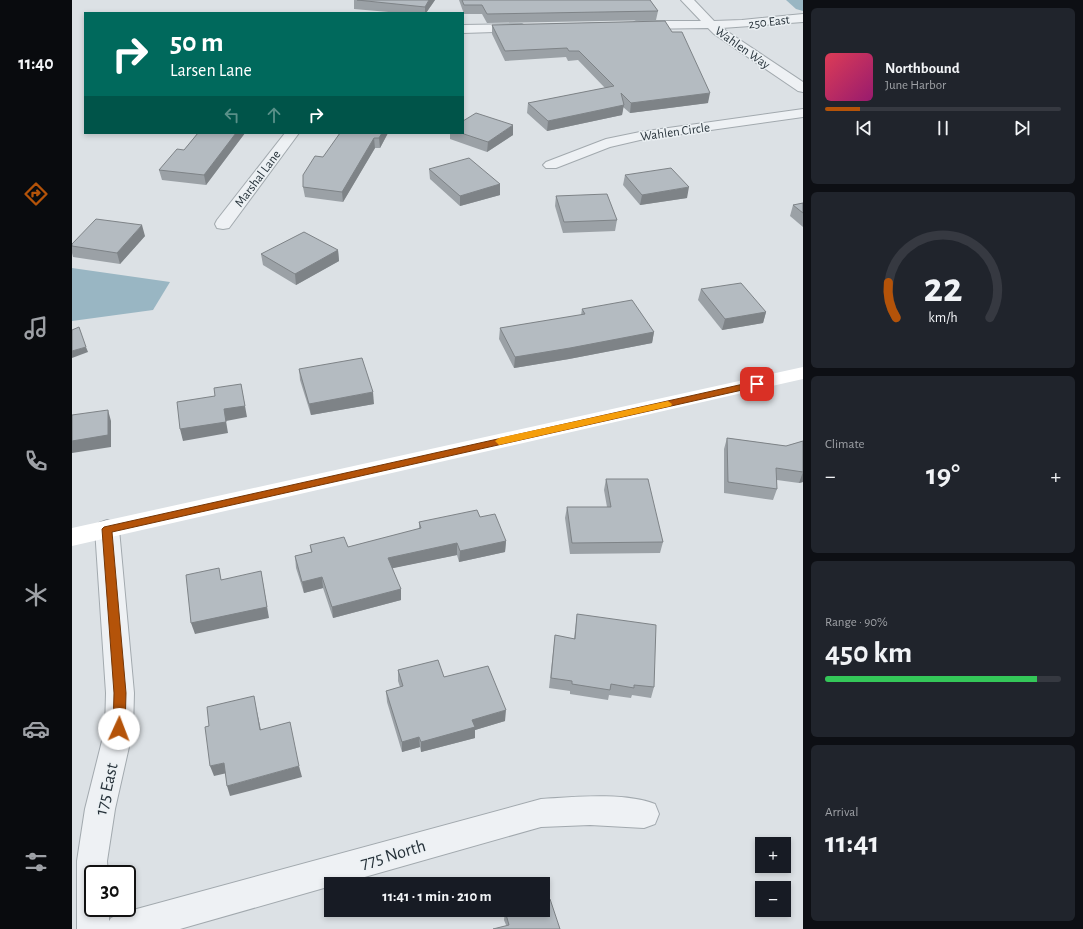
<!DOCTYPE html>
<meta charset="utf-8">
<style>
body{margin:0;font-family:"Alegreya Sans",sans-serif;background:#20242c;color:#f1f3f6;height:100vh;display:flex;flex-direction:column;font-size:15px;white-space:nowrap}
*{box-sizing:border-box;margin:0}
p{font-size:13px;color:#9ea1a6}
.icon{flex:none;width:22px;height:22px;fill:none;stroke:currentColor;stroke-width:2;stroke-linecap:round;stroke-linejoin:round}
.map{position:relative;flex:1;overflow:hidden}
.details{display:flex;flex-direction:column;gap:8px;padding:8px;background:#0d0f14;width:280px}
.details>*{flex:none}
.top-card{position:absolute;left:12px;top:12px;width:380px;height:122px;border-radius:0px;box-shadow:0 2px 6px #0003;background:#00695c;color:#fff;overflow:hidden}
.tools{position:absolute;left:683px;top:837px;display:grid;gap:8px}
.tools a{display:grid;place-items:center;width:36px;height:36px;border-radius:0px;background:#171b24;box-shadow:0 2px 6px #0003;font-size:20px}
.speed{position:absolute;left:12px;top:865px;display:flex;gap:8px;font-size:20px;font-weight:700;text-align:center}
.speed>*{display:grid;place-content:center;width:52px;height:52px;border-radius:50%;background:#171b24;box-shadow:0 2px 6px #0003;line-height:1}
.speed .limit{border:2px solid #111;border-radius:6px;background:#fff;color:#111}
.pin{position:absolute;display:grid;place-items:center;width:34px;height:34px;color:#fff;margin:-17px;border-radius:8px;box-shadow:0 2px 6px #0006}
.me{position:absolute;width:44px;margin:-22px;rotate:2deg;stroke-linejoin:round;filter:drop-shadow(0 0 3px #0008)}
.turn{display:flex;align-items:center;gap:14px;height:84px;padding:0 20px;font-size:18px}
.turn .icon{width:52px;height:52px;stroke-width:2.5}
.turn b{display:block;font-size:28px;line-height:34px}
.lanes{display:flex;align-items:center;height:38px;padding:0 20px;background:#0003;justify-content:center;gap:20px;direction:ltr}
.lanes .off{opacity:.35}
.big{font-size:30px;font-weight:700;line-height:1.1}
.details .tile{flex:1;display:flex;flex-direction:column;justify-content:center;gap:6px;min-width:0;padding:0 14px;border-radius:6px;background:#20242c}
.details .dial{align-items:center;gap:0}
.dial svg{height:104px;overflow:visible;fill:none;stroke:#363941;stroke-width:7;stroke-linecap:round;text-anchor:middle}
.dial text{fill:#f1f3f6;stroke:none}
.song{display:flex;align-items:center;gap:12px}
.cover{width:48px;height:48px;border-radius:6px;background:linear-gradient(135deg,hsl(350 70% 55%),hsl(320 70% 35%))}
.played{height:4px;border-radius:2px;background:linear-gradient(90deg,#b45309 15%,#363941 15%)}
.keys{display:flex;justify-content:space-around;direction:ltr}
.heat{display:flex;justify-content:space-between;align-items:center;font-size:22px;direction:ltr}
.charge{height:6px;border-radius:3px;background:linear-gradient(90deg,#34c759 90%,#363941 0)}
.trip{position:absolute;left:252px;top:877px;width:226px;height:40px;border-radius:0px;background:#171b24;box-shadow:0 2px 6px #0003;font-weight:700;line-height:40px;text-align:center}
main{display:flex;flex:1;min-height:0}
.tabs{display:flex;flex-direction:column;width:72px;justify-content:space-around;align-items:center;background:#090b0e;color:#9ea1a6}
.tabs .icon{width:28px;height:28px}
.tabs .active{color:#b45309}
.tabs b{font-size:18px;color:#f1f3f6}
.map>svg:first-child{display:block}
.water{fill:#99b6c3}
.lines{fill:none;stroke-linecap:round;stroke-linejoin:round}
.canal{fill:#99b6c3;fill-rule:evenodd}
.street-casing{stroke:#a2a9ae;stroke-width:2}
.street{fill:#eef1f4;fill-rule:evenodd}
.secondary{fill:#fff;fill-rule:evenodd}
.wall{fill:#9ba1a6}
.shaded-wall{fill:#7e8387}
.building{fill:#b4bbc1;stroke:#7e8387}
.route{fill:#b45309;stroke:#753606}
.slow{fill:#f59e0b}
.labels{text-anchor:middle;stroke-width:3;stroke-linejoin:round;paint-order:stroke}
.far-street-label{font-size:13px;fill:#27323a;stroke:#ebf0f3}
.near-street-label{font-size:18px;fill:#27323a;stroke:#ebf0f3}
</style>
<main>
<nav class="tabs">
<b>11:40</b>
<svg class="icon active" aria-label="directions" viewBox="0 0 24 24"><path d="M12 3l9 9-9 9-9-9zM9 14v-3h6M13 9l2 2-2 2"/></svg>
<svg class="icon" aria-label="music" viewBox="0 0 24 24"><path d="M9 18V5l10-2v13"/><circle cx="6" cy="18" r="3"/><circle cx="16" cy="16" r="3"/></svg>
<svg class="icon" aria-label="phone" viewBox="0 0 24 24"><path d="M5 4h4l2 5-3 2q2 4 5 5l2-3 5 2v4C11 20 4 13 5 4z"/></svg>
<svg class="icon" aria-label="climate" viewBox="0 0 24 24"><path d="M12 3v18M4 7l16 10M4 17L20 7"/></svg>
<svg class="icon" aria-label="car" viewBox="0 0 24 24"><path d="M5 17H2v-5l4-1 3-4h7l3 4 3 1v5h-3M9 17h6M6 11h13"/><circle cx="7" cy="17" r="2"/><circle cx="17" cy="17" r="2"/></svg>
<svg class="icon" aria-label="filters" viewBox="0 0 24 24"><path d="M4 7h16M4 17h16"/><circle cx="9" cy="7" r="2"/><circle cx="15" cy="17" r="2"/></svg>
</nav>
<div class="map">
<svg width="731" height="929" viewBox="0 0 731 929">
<rect width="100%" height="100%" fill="#dce1e5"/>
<path class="water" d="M0,268L98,282L81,310L0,321Z"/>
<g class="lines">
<path class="canal" d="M714,0H731V11L724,9Z"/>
<g class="street-casing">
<g id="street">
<path d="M609,0H622L642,21L670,20L731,14V22L650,28L731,82V92L726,91L642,34L636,28L564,29L558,25L564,21H629Z"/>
<path d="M450,24L456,28L454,31L391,33V25Z"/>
<path d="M731,109V117L568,140L538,147L484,168H474L471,165L474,162L534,139L568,132Z"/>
<path d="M213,133H227L157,228L151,229L145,228L143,224L145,220Z"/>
<path d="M35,520L43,523L47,529L62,693L61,729L43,809L35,861L36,874H21V908H37V921L39,918L50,913L469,799C501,797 553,792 583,804L587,814L583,824L572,828L518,825L469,827L268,884H259V886L108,929H5V861L13,809L33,729L34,693L23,529L27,523Z"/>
</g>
</g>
<use href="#street" class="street"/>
<path class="secondary" d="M731,367V379L0,546V528Z"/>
</g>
<g class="wall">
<path d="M282,0H363L354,13H328L282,9Z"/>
<path d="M387,0H578L586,11L584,20L415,23L410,14H392Z"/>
<path d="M593,21L636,103L558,113L551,107L550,115L475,131L455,113L456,103L533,88L506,60L496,61L494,57L433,61L420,34V25Z"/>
<path d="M126,133H173L134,185L90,180L87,170L112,150Z"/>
<path d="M268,133H316L308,148H303L271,202L233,197L231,187Z"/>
<path d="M378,133H391L441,135L415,152L378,139Z"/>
<path d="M357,169L428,184V195L388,206L358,179Z"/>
<path d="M553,175L615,198L568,205L551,185Z"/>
<path d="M484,196L545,220L543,231L491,233L483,206Z"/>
<path d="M731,203V227L718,216L721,205Z"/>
<path d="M73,236L48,264L1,257L0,253V244Z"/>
<path d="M266,250L267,261L224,285L191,265L189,254Z"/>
<path d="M629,289L694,312L691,323L650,330L626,300Z"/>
<path d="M510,309L582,332L580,343L497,359L442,368L427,339L428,328L509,315Z"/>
<path d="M227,369L302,404L239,415L228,380Z"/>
<path d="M655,438L714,446L731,441V482L727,483L705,480V489L701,500L652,493V449Z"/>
<path d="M534,479L591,542L588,553L498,554L493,518L495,507H535L532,490Z"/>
<path d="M408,517L434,541L433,552L387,562L385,555L320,568L329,600L261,618L251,588L232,593L224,568L223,556L239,552L238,545L276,547L347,529V522Z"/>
<path d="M505,614L582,687L579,698L560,695L559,698L537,695L536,700L498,694V691L477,688L483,635L502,639Z"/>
<path d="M326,670L372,677L433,721L403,730V738L349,752L348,747L330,752L315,702L314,691L328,687L326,681Z"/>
<path d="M433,911L488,929L434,925L432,920Z"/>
</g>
<g class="shaded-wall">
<path d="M357,0H363L354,13H353V7Z"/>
<path d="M638,93L636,103L558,113L559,103Z"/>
<path d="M552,105L550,115L475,131L476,121Z"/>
<path d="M441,125V135L415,152L416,142Z"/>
<path d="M164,133H173L134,185L132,175Z"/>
<path d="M310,133H316L308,148L307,138Z"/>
<path d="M302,138L303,148L271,202L270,192Z"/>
<path d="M428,184V195L388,206V196Z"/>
<path d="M617,187L615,198L568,205L570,195Z"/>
<path d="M70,225L73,236L48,264L45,253Z"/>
<path d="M266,250L267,261L224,285L223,274Z"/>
<path d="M694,312L691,323L650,330L653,319Z"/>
<path d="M582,332L580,343L497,359L442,368L443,357Z"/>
<path d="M14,347L16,352L0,358V351Z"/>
<path d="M169,384L175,417L154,421L156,433L111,441L108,429L152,409Z"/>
<path d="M301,392L302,404L239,415L237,404Z"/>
<path d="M36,410L39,421V447L0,453V441Z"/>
<path d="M731,472V482L727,483Z"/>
<path d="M434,541L433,552L387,562L388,551Z"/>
<path d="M385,543V555L317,569L316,558Z"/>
<path d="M189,571L197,618L123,634L119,623Z"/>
<path d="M250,577L251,588L232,593L230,582Z"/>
<path d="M329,589V600L261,618L260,607Z"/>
<path d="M182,696L184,707L191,740L188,730Z"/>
<path d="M434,710L433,721L403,730V738L349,752V742L400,720Z"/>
<path d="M347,737L348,747L330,752V742Z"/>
<path d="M152,763L155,773L142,776L138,766Z"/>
<path d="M227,766L230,777L158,796L155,786Z"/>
</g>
<g class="building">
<path d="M285,0H357L353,7Z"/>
<path d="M390,0H578L586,11L415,14L410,5H392Z"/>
<path d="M593,21L600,32H610L638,93L559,103L549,93L552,105L476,121L456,103L542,86L507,51H497L495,48L433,51L420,25Z"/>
<path d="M404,113L441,125L416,142L389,133H391V121Z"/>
<path d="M126,133H164L132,175L87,170L105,149L112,150Z"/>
<path d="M268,133H310L307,138H302L270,192L231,187V175L243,156L251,157Z"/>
<path d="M397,158L428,184L388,196L357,169Z"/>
<path d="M599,168L617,187L570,195L553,175Z"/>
<path d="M535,194L545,220L492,222L484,196Z"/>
<path d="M731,203V213L721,205Z"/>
<path d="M24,219L70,225L45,253L0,246V244Z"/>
<path d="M232,232L266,250L223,274L189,254Z"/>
<path d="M669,283L694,312L653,319L629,289Z"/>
<path d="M560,300L582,332L498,348L443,357L428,328L513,314L510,309Z"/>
<path d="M7,327L14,347L0,351V330Z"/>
<path d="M290,358L301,392L237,404L227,369Z"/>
<path d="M169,384L173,406L152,409L154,422L108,429L105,402L143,396L142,388Z"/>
<path d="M36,410V435L0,441V415Z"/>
<path d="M655,438L714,446L731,441V472L704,468L705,489L656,482Z"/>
<path d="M534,479H576L591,542L500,543L495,507H539Z"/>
<path d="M405,510L408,517L423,514L434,541L388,551L385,543L316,558L329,589L260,607L250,577L230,582L223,556L240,552L238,545L272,537L276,547L349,528L347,522Z"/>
<path d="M147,568L149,580L189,571L195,607L119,623L114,575Z"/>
<path d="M505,614L584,625L582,687L562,685V688L539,684L538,690L500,684V681L479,678L483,635L503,639Z"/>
<path d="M366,660L372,677L416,666L434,710L400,720L403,727L349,742L347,737L330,742L314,691L331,686L326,670Z"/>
<path d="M182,696L188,730L218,722L227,766L155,786L152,763L138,766L133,727L137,726L135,707Z"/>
<path d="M478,899L488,929H421L437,925L433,911L437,910H471V901Z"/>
</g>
<path class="route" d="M685,381L688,382V386L40,532L54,693L53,729L51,732L47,734L43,732L41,729L42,693L30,529L32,527Z"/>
<path class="slow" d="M596,401L600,404L599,406L427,445L423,441L427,438Z"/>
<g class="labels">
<g class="far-street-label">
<text transform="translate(697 21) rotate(-7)" y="5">250 East</text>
<text transform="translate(671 47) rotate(35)" y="5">Wahlen Way</text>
<text transform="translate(603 131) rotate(-8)" y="5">Wahlen Circle</text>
<text transform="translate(185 178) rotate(-53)" y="5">Marshal Lane</text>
</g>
<g class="near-street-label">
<text transform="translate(34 789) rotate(-77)" y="6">175 East</text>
<text transform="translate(321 854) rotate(-16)" y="6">775 North</text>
</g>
</g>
</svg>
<div class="tools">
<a>+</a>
<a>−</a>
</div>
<div class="speed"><div class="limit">30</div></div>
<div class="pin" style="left:685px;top:384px;background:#d93025"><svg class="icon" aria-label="arrive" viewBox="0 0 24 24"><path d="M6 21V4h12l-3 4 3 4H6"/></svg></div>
<svg class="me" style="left:47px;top:729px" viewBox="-20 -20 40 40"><circle r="19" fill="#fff"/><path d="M0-13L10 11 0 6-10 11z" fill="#b45309"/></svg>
<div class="trip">11:41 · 1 min · 210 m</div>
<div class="top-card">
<div class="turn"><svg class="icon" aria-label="right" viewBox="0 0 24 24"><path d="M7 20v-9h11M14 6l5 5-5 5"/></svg><div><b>50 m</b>Larsen Lane</div></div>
<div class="lanes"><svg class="icon off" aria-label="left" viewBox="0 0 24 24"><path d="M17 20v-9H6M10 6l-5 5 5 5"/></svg><svg class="icon off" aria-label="ahead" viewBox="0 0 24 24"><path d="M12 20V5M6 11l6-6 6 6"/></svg><svg class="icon" aria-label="right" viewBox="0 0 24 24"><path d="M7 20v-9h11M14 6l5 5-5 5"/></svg></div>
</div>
</div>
<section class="details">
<div class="tile">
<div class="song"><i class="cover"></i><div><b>Northbound</b><p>June Harbor</p></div></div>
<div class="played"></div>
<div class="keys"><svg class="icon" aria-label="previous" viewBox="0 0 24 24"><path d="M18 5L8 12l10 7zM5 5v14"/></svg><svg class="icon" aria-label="pause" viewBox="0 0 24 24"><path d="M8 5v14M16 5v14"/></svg><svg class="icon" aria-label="next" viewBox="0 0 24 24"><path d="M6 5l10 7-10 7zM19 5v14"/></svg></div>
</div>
<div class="tile dial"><svg viewBox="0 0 100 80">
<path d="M14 69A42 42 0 1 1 86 69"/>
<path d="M14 69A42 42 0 0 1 8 42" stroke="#b45309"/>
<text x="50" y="56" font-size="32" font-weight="700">22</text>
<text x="50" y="72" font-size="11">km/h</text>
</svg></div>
<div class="tile"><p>Climate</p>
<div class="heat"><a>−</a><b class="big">19°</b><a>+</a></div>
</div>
<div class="tile"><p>Range · 90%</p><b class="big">450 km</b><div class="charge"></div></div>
<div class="tile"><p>Arrival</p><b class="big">11:41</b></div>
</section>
</main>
